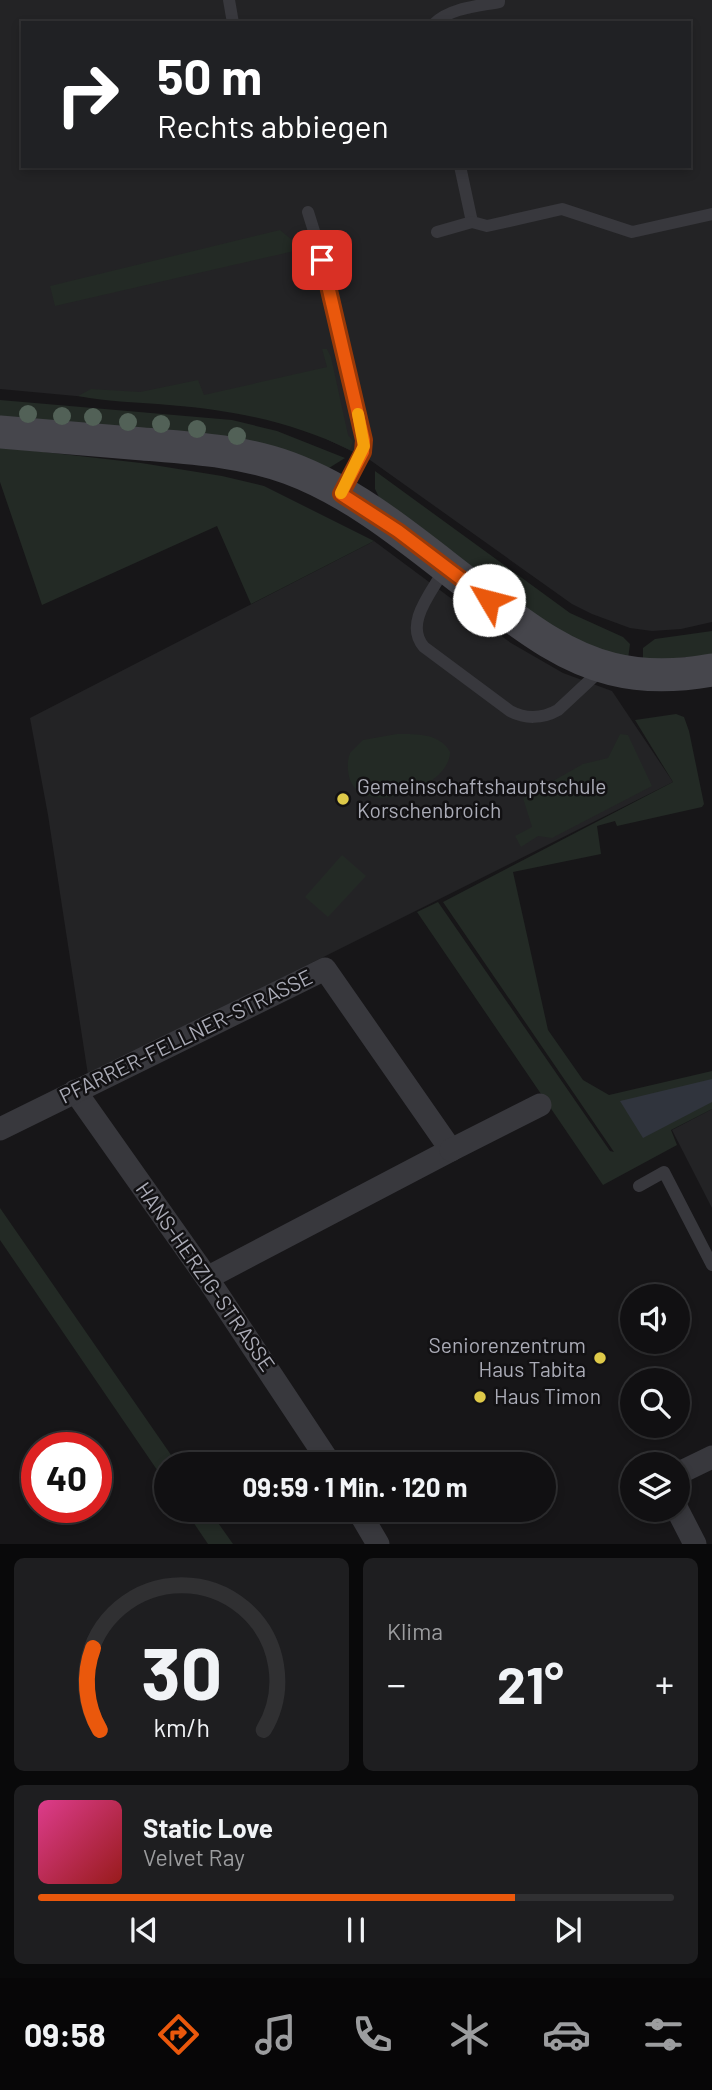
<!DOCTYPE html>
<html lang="de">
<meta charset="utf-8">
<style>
body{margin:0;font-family:Barlow,sans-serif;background:#1e1e20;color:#f1f3f6;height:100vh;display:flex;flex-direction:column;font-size:26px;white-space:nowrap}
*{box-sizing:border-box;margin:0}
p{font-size:23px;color:#9c9d9f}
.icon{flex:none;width:38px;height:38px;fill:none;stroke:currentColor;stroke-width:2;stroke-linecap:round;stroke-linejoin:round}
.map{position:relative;height:1544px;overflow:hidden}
.panel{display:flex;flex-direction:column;gap:14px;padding:14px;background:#09090a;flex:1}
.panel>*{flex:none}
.hud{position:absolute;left:21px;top:21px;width:670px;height:147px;border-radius:0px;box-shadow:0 4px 10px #0003,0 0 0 2px #303032;background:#202124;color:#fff;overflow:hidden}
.fabs{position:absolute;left:620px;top:1284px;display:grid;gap:14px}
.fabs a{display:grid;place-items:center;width:70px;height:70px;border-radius:50%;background:#111012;box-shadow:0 4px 10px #0003,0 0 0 2px #303032;font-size:35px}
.speed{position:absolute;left:21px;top:1432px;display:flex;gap:14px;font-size:35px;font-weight:700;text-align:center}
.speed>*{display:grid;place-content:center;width:91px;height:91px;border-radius:50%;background:#111012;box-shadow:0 4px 10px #0003,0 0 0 2px #303032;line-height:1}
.speed .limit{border:10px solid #d22;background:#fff;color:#111}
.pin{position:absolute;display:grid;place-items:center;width:60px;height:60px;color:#fff;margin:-30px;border-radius:14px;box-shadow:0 4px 10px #0006}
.me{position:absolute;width:77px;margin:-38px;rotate:307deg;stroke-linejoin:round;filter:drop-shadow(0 0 5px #0008)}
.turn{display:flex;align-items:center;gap:24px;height:147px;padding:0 21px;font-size:32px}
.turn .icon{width:91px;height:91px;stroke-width:2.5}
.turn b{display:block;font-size:49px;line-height:60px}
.big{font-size:52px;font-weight:700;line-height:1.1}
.panel .tile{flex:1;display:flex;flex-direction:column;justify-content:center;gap:10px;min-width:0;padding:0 24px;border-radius:10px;background:#1e1e20}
.panel .dial{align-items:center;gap:0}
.dial svg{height:182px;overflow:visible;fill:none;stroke:#303032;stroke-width:7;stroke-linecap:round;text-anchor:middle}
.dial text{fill:#f1f3f6;stroke:none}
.song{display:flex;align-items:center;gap:21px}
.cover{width:84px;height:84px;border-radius:10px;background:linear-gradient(135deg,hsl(330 70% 55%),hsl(0 70% 35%))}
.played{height:7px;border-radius:4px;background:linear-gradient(90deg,#ea580c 75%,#303032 75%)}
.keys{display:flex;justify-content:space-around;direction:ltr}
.heat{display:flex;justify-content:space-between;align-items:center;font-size:38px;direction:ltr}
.panel .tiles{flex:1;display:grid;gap:14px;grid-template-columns:1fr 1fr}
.tile:last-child{grid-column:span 2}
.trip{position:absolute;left:154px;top:1452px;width:402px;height:70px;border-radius:35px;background:#111012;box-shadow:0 4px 10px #0003,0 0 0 2px #303032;font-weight:700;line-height:70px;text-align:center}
.dock{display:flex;height:112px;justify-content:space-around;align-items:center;background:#070607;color:#9c9d9f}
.dock .icon{width:49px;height:49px}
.dock .selected{color:#ea580c}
.dock b{font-size:32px;color:#f1f3f6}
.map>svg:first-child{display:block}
.built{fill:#232325;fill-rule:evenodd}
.green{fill:#232a25}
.water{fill:#30343d}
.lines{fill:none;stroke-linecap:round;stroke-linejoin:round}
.lane{stroke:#38383d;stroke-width:12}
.street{stroke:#38383d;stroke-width:23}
.secondary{stroke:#46464c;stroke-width:33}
.tree{fill:#526157}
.route-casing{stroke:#983908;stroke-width:18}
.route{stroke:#ea580c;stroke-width:12}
.slow{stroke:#f59e0b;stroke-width:12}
.poi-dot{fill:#dec949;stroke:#121113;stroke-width:2.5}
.labels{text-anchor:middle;stroke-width:5;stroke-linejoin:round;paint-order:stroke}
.poi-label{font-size:21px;fill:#aaabb6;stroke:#121113;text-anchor:start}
.street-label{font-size:21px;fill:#aaabb6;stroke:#121113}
</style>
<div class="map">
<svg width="712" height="1544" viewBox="0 0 712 1544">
<rect width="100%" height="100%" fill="#171618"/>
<g class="built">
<path d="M0,0H712V622L681,629L652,631L630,628L592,614L572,604L370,460L314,433L257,416L217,409L0,389ZM23,23H690V166H23Z"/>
<path d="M374,541L511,643L563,673L612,691L673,782L88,1075L48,815L30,718Z"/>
<path d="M712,1109V1208L672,1130Z"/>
</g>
<g class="green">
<path d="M280,230L303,249L55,306L50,286Z"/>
<path d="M322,349H327L331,357L348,435L353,441L350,450C292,422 233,410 169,405C139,402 108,402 78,396L91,389L140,392L198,380L204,395L327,367Z"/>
<path d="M0,400L232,420L277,431L345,458L329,468L0,423Z"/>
<path d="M0,447L141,463L222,476L264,486L374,541L251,604L217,526L42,605L0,482Z"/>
<path d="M375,471L570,613L623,637L630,644L628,659L574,640L530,614L380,499L375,489Z"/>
<path d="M712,631V655L643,661V648L655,639Z"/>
<path d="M676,714L684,717L689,731L704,804L702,807L617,826L615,821L597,826L601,854L513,872L548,1030L583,1080L609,1095L712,1071V1109L671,1130L677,1145L603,1185L417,912L438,902L610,1151L614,1152L443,902L673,782L635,720Z"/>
<path d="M397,734C416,734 440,733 450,752C451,786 365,819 350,780C347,771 347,761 350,753L363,740Z"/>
<path d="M620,734L628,735L652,786L552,838L538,836L521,847L515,836L532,827L523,798L583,764L608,758Z"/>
<path d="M342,855L366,876L328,917L305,897Z"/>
<path d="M0,1208L178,1465H166V1483L0,1240Z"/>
<path d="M185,1510H209L233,1544H208Z"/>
</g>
<path class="water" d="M712,1079V1102L643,1138L620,1101Z"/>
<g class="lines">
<g class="lane">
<path d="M229,0L233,23"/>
<path d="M435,23C450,8 479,6 499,2V0"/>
<path d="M460,166L472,222"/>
<path d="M308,212L318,244L364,440L363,452L343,491"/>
<path d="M437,232L472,222L487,226L562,209L632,232L712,214"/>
<path d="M445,568C433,591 403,623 424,647L510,711C525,719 542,719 558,710L602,669"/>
<path d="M639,1186L664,1172L712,1265"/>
</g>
<g class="street">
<path d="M75,1091L207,1278L331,1465"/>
<path d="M0,1129L325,969L451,1150L207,1278"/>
<path d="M451,1150L540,1105"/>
<path d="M677,1474L712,1457"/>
<path d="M677,1509L695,1544"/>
<path d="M358,1510L378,1544"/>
</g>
<path class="secondary" d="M0,432C48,436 95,440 143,444C192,448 243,451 289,468C365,496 428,555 492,602C529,630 567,658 612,669C644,677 679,676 712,670"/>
</g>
<g class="tree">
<circle cx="28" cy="414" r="9"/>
<circle cx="62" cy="416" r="9"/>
<circle cx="93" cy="417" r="9"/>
<circle cx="128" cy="422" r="9"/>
<circle cx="161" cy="424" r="9"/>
<circle cx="197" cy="429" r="9"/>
<circle cx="237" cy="436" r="9"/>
</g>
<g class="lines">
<g class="route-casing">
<path id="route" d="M322,260L364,440L363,452L341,494L398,531L489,600"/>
</g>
<use href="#route" class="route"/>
<path class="slow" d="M341,493L364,446L358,414"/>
</g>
<g class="poi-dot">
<circle cx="343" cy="799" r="7"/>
<circle cx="600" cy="1358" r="7"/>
<circle cx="480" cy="1397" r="7"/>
</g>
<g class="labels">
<g class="poi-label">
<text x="357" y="794">Gemeinschaftshauptschule<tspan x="357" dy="24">Korschenbroich</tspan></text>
<text x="586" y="1353" text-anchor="end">Seniorenzentrum<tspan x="586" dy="24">Haus Tabita</tspan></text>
<text x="494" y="1404">Haus Timon</text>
</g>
<g class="street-label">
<text transform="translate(186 1037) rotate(-26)" y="7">PFARRER-FELLNER-STRASSE</text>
<text transform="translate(205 1277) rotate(55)" y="7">HANS-HERZIG-STRASSE</text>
</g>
</g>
</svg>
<div class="fabs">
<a><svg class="icon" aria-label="sound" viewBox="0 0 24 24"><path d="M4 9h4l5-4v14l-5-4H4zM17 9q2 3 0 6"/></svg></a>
<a><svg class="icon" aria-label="search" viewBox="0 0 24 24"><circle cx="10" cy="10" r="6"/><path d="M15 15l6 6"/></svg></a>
<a><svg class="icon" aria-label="layers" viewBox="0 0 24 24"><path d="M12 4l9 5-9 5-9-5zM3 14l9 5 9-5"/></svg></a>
</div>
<div class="speed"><div class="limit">40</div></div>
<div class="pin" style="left:322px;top:260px;background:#d93025"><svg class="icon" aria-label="arrive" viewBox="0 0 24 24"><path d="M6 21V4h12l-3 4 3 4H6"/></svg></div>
<svg class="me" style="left:489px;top:600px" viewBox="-20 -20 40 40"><circle r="19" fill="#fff"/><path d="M0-13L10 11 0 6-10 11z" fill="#ea580c"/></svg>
<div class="trip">09:59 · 1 Min. · 120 m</div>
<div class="hud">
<div class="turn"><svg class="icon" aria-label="right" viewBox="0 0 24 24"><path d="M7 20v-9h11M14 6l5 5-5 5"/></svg><div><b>50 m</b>Rechts abbiegen</div></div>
</div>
</div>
<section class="panel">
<div class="tiles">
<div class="tile dial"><svg viewBox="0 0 100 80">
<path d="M14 69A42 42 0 1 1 86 69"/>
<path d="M14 69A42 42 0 0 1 11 33" stroke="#ea580c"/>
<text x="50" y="56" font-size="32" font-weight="700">30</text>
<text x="50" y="72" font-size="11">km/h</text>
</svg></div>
<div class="tile"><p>Klima</p>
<div class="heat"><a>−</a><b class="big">21°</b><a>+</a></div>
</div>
<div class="tile">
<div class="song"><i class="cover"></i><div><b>Static Love</b><p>Velvet Ray</p></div></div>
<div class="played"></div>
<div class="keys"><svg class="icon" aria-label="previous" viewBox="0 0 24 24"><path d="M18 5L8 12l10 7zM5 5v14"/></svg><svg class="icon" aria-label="pause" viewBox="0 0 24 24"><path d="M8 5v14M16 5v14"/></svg><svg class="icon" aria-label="next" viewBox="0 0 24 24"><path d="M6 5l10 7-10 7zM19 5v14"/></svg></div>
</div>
</div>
</section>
<nav class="dock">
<b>09:58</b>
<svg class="icon selected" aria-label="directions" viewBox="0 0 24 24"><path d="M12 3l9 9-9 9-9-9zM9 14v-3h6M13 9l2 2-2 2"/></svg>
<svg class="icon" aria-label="music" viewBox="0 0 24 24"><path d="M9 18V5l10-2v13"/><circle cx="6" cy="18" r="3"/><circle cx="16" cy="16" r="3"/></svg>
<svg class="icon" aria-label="phone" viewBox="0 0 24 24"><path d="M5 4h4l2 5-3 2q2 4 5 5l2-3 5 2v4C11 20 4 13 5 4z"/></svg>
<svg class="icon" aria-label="climate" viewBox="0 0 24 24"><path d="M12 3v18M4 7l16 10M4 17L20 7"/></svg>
<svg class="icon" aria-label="car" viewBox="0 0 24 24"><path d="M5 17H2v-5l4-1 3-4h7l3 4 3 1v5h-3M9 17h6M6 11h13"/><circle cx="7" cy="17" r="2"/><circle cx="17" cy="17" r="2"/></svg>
<svg class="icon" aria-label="filters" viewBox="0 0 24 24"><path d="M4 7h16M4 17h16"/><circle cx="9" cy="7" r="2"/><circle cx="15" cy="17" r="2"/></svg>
</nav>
